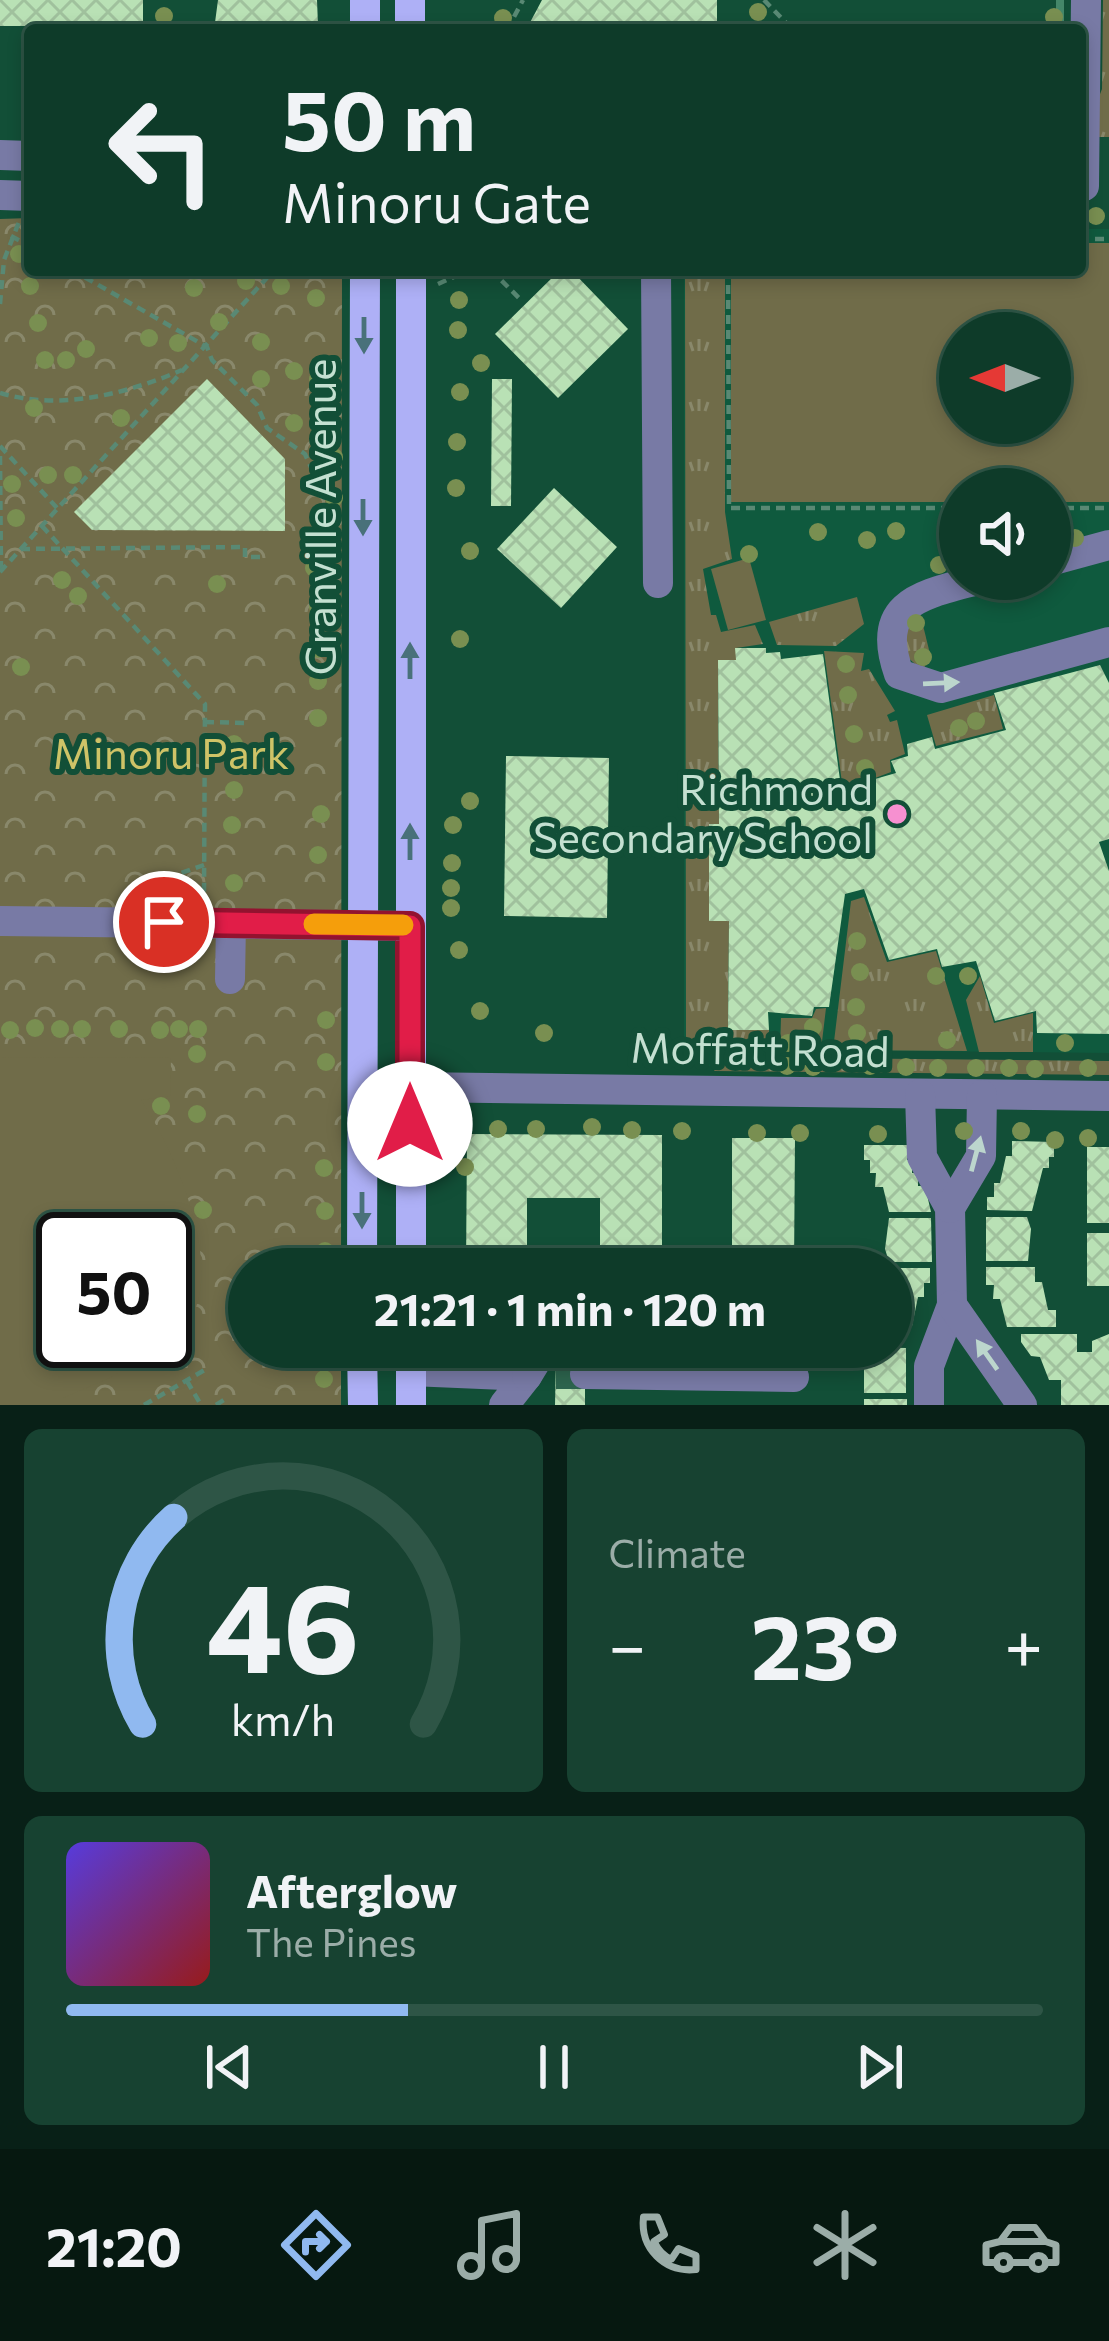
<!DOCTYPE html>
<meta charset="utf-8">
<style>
body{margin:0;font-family:Commissioner,sans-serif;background:#174231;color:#f1f3f6;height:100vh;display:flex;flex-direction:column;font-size:45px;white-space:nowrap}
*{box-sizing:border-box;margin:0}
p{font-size:39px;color:#9bada8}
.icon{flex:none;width:66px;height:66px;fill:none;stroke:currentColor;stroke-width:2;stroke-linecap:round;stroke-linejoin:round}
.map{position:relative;height:1405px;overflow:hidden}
.details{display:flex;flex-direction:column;gap:24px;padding:24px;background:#082017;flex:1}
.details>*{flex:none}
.guide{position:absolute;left:24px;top:24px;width:1062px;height:252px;border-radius:12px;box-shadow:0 6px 18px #0003,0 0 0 3px #2e5546;background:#0e3b29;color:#f1f3f6;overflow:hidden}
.needle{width:78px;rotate:270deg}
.controls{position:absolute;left:939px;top:312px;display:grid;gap:24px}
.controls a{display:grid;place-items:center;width:132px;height:132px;border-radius:50%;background:#0e3b29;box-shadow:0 6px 18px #0003,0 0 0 3px #2e5546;font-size:60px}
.speed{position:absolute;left:36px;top:1212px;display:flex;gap:24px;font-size:60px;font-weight:700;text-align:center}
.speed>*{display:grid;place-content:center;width:156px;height:156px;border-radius:50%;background:#0e3b29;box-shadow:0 6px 18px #0003,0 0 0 3px #2e5546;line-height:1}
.speed .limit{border:6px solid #111;border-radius:18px;background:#fff;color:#111}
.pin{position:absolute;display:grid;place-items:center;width:102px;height:102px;color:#fff;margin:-51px;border:6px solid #fff;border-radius:50%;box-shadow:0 3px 12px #0007}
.me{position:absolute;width:132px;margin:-66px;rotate:0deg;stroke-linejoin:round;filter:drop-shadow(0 0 9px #0008)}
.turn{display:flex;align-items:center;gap:42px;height:252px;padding:0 60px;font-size:54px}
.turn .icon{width:156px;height:156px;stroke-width:2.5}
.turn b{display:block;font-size:84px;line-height:102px}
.big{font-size:90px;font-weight:700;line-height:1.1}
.details .widget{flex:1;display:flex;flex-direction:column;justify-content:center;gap:18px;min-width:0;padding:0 42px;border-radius:18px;background:#174231}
.details .dial{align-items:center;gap:0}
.dial svg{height:312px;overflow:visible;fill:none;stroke:#2e5546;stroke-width:7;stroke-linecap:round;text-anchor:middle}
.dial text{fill:#f1f3f6;stroke:none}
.song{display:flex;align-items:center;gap:36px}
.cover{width:144px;height:144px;border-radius:18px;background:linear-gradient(135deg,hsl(250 70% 55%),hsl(0 70% 35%))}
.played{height:12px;border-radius:6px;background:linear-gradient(90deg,#90b9f0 35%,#2e5546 35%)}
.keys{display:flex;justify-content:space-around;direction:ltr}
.heat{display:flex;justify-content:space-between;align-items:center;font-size:66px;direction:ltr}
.details .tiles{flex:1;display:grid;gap:24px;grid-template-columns:1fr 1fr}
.widget:last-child{grid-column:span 2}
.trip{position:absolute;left:228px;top:1248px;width:684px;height:120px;border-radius:60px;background:#0e3b29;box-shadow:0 6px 18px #0003,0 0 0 3px #2e5546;font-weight:700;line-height:120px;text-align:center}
.menu{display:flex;height:192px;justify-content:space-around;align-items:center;background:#061810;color:#9bada8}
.menu .icon{width:84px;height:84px}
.menu .on{color:#90b9f0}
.menu b{font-size:54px;color:#f1f3f6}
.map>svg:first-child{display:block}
.built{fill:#0f5a3e;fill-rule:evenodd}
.grass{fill:url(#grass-tufts)}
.park{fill:url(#park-crowns);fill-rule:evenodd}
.garden{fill:#706c49;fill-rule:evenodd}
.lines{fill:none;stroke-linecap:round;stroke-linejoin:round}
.stream{stroke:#448769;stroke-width:8}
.building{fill:url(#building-cross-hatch)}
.minor-tunnel{stroke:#2d654e;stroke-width:30;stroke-dasharray:30 15;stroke-linecap:butt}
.path{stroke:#598974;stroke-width:4.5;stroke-dasharray:9 6;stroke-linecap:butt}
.minor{stroke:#787aa5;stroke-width:30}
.major{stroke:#aeb0f6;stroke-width:30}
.tree{fill:#798f51}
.oneway{fill:#49717a}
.oneway2{fill:#bcd6cd}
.route-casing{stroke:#92132f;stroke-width:30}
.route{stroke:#e11d48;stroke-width:21}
.slow{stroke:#f59e0b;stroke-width:21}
.poi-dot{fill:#f690d0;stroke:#124f37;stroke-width:4.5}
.labels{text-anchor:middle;stroke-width:12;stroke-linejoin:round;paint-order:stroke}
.street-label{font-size:42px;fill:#c4e0d1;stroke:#124f37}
.park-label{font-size:42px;fill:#cec367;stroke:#124f37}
.poi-label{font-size:42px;fill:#c4e0d1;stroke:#124f37;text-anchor:end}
</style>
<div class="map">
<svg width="1109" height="1405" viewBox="0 0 1109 1405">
<defs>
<pattern id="grass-tufts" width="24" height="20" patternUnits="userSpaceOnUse" patternTransform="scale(3)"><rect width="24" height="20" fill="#706c49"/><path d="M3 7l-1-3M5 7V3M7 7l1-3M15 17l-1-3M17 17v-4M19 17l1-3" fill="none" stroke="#89886b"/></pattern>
<pattern id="park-crowns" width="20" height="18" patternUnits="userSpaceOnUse" patternTransform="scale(3)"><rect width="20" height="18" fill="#706c49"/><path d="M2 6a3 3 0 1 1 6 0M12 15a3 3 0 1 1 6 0" fill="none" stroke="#89886b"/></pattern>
<pattern id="building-cross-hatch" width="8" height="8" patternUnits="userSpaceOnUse" patternTransform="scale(3)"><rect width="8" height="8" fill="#b9e1b5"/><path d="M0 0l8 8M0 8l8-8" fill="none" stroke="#a0c19d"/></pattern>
</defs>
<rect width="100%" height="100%" fill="#124f37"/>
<path class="built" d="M1080,229H1109V1053L723,1049L714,1066L684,1065V270H1080ZM960,333H1050V423H960ZM960,489H1050V579H960Z"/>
<g class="grass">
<path d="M1103,0H1109V137H1094L1095,107L1102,89Z"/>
<path d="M685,270H725V512L732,559L703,569L711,615H716L721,632L755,625L763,644L736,648V660L718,661L719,824L709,825V920L729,921L728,1029L769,1030V1050L686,1047Z"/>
<path d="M857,597L864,624L836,646L777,645L769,622Z"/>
<path d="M919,609L930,654L923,671L906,656L904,626Z"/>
<path d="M824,651L864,653L861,671L869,669L895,711L887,715L890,722L897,720L905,754L890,760L891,772L843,790Z"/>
<path d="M994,695L1003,729L936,746L927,715Z"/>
<path d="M864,897L887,962L936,951L967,1051L833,1050L851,901Z"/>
<path d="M980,976L994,1023L1033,1013V1052H979L966,1000Z"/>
<path d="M826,1008L821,1050H780L781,1018H812L816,1009Z"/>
<path d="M724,1057L1109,1061V1075L714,1071Z"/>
</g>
<path class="park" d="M30,218V270H342L341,1269H249V1347H341V1405H0V219ZM63,1239H165V1341H63Z"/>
<g class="garden">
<path d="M1080,243H1109V502H1050V489H961L960,502H731V270H1080ZM1050,333V423H960V333Z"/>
<path d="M749,558L766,620L728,630L711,569Z"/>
<path d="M0,1057L171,1058L170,1096L141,1100C173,1147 227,1268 188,1322C183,1328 171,1334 165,1339V1239H63V1341H162L114,1376L63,1398V1405H0Z"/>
</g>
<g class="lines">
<path class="stream" d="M1060,30V0"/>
</g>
<g class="building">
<rect x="0" y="0" width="143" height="26"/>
<path d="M218,0H317L318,25H300V30H214Z"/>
<path d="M542,0H717V23L711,30H526Z"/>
<path d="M560,270H571L628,329L558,398L495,334Z"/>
<path d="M207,379L285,459V531L92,530L74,512Z"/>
<path d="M492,379H512L511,506H491Z"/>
<path d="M554,488L617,547L561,608L497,549Z"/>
<path d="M735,648H766V653L780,652L781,659L823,654L843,802L863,794L861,783L896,773L891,761L908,756L907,744L932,737L935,749L1006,730L994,693L1100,665L1109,683V839L1099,842L1109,871V1034L1037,1033L1036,1011L995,1021L976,961L942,967L937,949L889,960L864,889L845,894L829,1007H814L812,1016L768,1012L769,1030H728L729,921H709V824H719L718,660H736Z"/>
<path d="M506,756L609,758L607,918L504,916Z"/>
<path d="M467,1134L662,1135V1245H732V1138H795L794,1269H600V1198H527V1269H466Z"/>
<path d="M1012,1141L1054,1142V1157H1049V1168H1043L1032,1211L987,1210V1197H994V1183H1000L1006,1156H1012Z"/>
<path d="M864,1145H907V1160H912V1173H918V1186H925L931,1212H889L883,1187H875L876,1173H870V1160H864Z"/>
<rect x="1087" y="1147" width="22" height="76"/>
<path d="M986,1217H1027L1031,1229L1028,1261H986Z"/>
<path d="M889,1218H931L932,1262H889L885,1249Z"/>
<rect x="1087" y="1233" width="22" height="53"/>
<path d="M986,1267H1035V1282H1042L1048,1310H1056V1327H1007L1000,1299H993L994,1285H986Z"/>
<path d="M891,1268H930V1283H924V1297H918L912,1326H905V1340H891Z"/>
<path d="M1021,1334H1077V1352H1092V1341L1109,1334V1405H1061V1380H1049L1040,1357L1031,1356L1021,1342Z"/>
<path d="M864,1347L906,1348V1393H864Z"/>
<path d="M556,1355H585V1405H555Z"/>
<rect x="864" y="1399" width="43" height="6"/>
</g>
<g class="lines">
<path class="minor-tunnel" d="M556,1374H585"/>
<g class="path">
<path d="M764,0L793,30"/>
<path d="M507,30L523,0"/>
<path d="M11,236L30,246"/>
<path d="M1080,239H1109"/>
<path d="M72,270L207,347L212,360L257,405L267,428L305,454L335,521"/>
<path d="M491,270L520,299"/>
<path d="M728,270L729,508H960"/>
<path d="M438,284L469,270"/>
<path d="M0,304L4,260L19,222"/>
<path d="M0,393C60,411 126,394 182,370"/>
<path d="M0,446L58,509"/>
<path d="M0,456L1,570"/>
<path d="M1050,508H1109"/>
<path d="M42,526L205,704L204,895"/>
<path d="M21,549L245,547V557H265"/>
<path d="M0,572L274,270"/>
<path d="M205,722L246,723"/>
<path d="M125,893L204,865"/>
<path d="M187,1381L201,1405"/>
<path d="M144,1405L208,1368"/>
<path d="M216,1405L227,1398"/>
</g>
<g class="minor">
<path d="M0,155L30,156"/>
<path d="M1084,186L1086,0"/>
<path d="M0,195L30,196"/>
<path d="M656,270L658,583"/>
<path d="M1050,561L1109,545"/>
<path d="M981,579C923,595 873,601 899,674L941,688L1109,642"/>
<path d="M0,921L410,926"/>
<path d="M230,979L231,923"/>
<path d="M410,1087L1109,1096"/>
<path d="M920,1094L922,1157L950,1208L952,1305L929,1366V1405"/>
<path d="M950,1208L981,1156L982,1095"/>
<path d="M952,1305L1022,1405"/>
<path d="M572,1347L605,1358L621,1374"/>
<path d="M411,1371L527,1376L504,1405"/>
<path d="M585,1374L794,1377"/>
<path d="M527,1376L541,1353L555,1347"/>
</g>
<g class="major">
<path d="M365,0V30"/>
<path d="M410,0V30"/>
<path d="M411,270V1269"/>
<path d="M362,1269L365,270"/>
<path d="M362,1347L363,1405"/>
<path d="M411,1347V1405"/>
</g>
</g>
<g class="tree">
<circle cx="758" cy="12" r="9"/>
<circle cx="164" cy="16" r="9"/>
<circle cx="1054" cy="17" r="9"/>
<circle cx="503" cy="18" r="9"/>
<circle cx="1096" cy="216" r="9"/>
<circle cx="19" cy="254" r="9"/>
<circle cx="246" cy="281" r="9"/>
<circle cx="30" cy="286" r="9"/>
<circle cx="281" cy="286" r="9"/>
<circle cx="194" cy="288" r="9"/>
<circle cx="316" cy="298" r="9"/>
<circle cx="459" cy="300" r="9"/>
<circle cx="219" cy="322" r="9"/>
<circle cx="38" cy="323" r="9"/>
<circle cx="458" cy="330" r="9"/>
<circle cx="149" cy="338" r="9"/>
<circle cx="261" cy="342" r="9"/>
<circle cx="178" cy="343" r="9"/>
<circle cx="86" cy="349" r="9"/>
<circle cx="45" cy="360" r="9"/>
<circle cx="66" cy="360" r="9"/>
<circle cx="481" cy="363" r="9"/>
<circle cx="294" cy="371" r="9"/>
<circle cx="261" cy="379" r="9"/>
<circle cx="318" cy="379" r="9"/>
<circle cx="460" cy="392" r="9"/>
<circle cx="34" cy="408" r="9"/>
<circle cx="121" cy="418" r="9"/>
<circle cx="294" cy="423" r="9"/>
<circle cx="321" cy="438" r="9"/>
<circle cx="457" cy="442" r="9"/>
<circle cx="334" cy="457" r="9"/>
<circle cx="48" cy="475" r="9"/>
<circle cx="73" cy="475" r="9"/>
<circle cx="12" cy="484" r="9"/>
<circle cx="456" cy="488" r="9"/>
<circle cx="334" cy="498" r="9"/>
<circle cx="16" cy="518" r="9"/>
<circle cx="896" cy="531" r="9"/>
<circle cx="818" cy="532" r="9"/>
<circle cx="1075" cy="538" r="9"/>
<circle cx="867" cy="540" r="9"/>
<circle cx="470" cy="551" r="9"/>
<circle cx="749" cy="554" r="9"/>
<circle cx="939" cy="565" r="9"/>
<circle cx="314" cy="568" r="9"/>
<circle cx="62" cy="580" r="9"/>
<circle cx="217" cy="584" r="9"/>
<circle cx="78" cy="596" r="9"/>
<circle cx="318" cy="607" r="9"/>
<circle cx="916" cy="623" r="9"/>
<circle cx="460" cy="639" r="9"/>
<circle cx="318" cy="649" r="9"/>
<circle cx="923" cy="657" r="9"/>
<circle cx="846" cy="664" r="9"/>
<circle cx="21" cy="667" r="9"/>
<circle cx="318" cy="681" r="9"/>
<circle cx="848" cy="695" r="9"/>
<circle cx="318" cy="718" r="9"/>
<circle cx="976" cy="721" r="9"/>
<circle cx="959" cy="728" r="9"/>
<circle cx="854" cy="734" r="9"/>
<circle cx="234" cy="744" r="9"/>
<circle cx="865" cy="768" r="9"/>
<circle cx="234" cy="790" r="9"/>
<circle cx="470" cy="801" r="9"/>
<circle cx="321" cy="814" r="9"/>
<circle cx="232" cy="825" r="9"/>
<circle cx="453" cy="825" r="9"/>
<circle cx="318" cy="855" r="9"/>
<circle cx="452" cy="863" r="9"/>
<circle cx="234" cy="883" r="9"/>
<circle cx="451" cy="888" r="9"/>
<circle cx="451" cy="908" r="9"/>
<circle cx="857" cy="941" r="9"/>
<circle cx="459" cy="950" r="9"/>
<circle cx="860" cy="972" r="9"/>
<circle cx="936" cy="976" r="9"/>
<circle cx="968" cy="976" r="9"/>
<circle cx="856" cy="1007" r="9"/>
<circle cx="480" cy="1011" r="9"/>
<circle cx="326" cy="1020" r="9"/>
<circle cx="813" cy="1027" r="9"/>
<circle cx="35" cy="1028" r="9"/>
<circle cx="60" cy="1029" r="9"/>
<circle cx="82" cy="1029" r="9"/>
<circle cx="119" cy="1029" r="9"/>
<circle cx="179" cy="1029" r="9"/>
<circle cx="198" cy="1029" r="9"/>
<circle cx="10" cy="1030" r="9"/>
<circle cx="160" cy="1030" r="9"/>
<circle cx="544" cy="1033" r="9"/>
<circle cx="857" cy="1033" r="9"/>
<circle cx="947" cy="1040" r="9"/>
<circle cx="788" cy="1043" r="9"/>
<circle cx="1065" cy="1043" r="9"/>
<circle cx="197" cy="1054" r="9"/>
<circle cx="326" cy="1062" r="9"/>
<circle cx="787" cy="1066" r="9"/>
<circle cx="870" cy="1066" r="9"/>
<circle cx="813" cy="1067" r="9"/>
<circle cx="906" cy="1067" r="9"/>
<circle cx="938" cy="1068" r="9"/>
<circle cx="976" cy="1068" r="9"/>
<circle cx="1009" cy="1068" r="9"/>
<circle cx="1088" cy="1068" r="9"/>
<circle cx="1035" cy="1069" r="9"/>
<circle cx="161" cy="1106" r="9"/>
<circle cx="197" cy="1114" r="9"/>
<circle cx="592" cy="1127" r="9"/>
<circle cx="498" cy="1129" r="9"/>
<circle cx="536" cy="1129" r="9"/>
<circle cx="632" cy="1130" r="9"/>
<circle cx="682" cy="1131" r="9"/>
<circle cx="964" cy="1131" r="9"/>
<circle cx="1021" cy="1131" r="9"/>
<circle cx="757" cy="1133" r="9"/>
<circle cx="800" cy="1133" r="9"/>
<circle cx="878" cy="1134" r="9"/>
<circle cx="1088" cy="1138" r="9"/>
<circle cx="1055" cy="1140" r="9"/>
<circle cx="465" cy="1167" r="9"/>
<circle cx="324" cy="1168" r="9"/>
<circle cx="203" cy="1210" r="9"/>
<circle cx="325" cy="1211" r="9"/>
<circle cx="325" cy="1251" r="9"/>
<circle cx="324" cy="1379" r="9"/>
</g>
<defs><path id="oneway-solid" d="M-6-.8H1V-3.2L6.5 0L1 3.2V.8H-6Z" transform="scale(3)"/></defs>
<g class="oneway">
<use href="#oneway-solid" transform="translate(364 335) rotate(90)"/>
<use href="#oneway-solid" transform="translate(363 517) rotate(90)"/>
<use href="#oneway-solid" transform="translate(410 661) rotate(-90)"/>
<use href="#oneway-solid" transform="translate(410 842) rotate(-90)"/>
<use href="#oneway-solid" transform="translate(362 1210) rotate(90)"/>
</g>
<g class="oneway2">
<use href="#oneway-solid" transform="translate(941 683) rotate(-3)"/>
<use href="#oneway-solid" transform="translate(976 1154) rotate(-75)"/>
<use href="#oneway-solid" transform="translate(987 1355) rotate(-125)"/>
</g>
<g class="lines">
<g class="route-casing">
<path id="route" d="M164,922L410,926V1124"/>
</g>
<use href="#route" class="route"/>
<path class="slow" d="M314,924L403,925"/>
</g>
<circle class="poi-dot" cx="897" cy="814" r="12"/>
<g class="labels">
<g class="street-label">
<text transform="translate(321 517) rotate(-90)" y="15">Granville Avenue</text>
<text transform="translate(760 1050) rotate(1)" y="15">Moffatt Road</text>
</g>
<g class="park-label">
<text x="171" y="769">Minoru Park</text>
</g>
<g class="poi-label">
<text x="873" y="805">Richmond<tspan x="873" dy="48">Secondary School</tspan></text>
</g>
</g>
</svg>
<div class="controls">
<a><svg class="needle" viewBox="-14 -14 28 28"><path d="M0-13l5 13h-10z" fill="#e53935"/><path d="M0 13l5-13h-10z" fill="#9bada8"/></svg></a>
<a><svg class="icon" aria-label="sound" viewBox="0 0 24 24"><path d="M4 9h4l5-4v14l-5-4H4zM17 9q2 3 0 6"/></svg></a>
</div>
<div class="speed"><div class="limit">50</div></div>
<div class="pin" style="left:164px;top:922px;background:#d93025"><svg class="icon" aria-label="arrive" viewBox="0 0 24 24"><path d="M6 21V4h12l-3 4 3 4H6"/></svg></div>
<svg class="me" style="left:410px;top:1124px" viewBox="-20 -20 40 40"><circle r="19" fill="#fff"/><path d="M0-13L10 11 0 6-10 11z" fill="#e11d48"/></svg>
<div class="trip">21:21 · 1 min · 120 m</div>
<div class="guide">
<div class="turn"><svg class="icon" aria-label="left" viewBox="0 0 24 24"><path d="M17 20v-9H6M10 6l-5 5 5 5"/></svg><div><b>50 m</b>Minoru Gate</div></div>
</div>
</div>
<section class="details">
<div class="tiles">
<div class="widget dial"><svg viewBox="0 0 100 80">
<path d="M14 69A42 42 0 1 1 86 69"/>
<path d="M14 69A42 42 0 0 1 22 16" stroke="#90b9f0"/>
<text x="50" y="56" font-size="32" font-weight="700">46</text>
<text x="50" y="72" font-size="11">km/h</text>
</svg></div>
<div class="widget"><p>Climate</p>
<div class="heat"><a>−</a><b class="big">23°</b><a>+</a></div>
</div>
<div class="widget">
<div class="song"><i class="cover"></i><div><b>Afterglow</b><p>The Pines</p></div></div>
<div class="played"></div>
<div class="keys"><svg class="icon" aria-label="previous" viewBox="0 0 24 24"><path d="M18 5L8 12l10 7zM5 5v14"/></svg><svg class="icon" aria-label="pause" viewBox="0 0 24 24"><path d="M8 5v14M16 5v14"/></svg><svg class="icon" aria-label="next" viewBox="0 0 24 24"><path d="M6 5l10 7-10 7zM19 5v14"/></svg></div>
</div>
</div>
</section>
<nav class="menu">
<b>21:20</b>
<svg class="icon on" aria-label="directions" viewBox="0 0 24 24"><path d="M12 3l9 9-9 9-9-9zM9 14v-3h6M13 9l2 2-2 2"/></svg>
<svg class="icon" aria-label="music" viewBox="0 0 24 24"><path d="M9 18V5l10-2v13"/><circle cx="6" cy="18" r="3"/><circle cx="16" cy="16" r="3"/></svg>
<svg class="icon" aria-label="phone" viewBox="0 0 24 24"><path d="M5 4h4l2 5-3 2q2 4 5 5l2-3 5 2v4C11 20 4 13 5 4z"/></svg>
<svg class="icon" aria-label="climate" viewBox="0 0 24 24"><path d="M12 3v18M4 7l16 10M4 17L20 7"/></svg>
<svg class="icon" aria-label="car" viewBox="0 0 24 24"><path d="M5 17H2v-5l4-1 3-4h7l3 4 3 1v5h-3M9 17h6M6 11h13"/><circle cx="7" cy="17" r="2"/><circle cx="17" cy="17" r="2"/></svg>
</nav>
